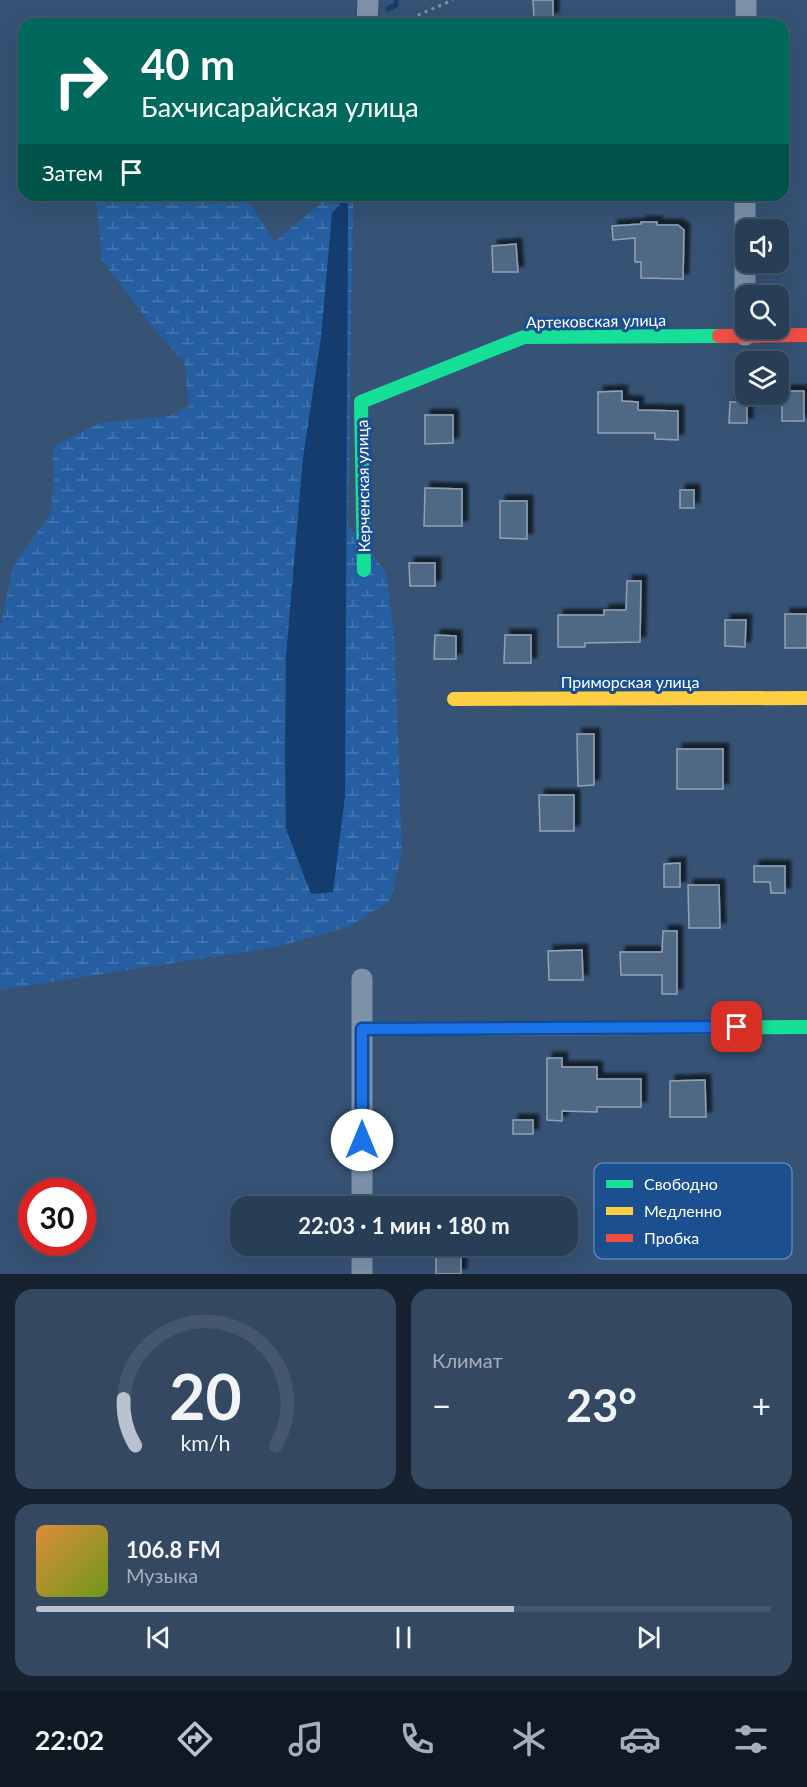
<!DOCTYPE html>
<html lang="ru">
<meta charset="utf-8">
<style>
body{margin:0;font-family:Lato,sans-serif;background:#344961;color:#f1f3f6;height:100vh;display:flex;flex-direction:column;font-size:22px;white-space:nowrap}
*{box-sizing:border-box;margin:0}
p{font-size:20px;color:#a5aeba}
.icon{flex:none;width:33px;height:33px;fill:none;stroke:currentColor;stroke-width:2;stroke-linecap:round;stroke-linejoin:round}
.map{position:relative;height:1274px;overflow:hidden}
.details{display:flex;flex-direction:column;gap:15px;padding:15px;background:#162230;flex:1}
.details>*{flex:none}
.hud{position:absolute;left:18px;top:18px;width:771px;height:183px;border-radius:18px;box-shadow:0 6px 24px #0002,0 0 0 2px #44576d;background:#00695c;color:#fff;overflow:hidden}
.buttons{position:absolute;left:735px;top:219px;display:grid;gap:12px}
.buttons a{display:grid;place-items:center;width:54px;height:54px;border-radius:12px;background:#283e57;box-shadow:0 6px 24px #0002,0 0 0 2px #44576d;font-size:30px}
.speed{position:absolute;left:18px;top:1178px;display:flex;gap:12px;font-size:30px;font-weight:700;text-align:center}
.speed>*{display:grid;place-content:center;width:78px;height:78px;border-radius:50%;background:#283e57;box-shadow:0 6px 24px #0002,0 0 0 2px #44576d;line-height:1}
.speed .limit{border:9px solid #d22;background:#fff;color:#111}
.pin{position:absolute;display:grid;place-items:center;width:51px;height:51px;color:#fff;margin:-26px;border-radius:12px;box-shadow:0 3px 9px #0006}
.me{position:absolute;width:66px;margin:-33px;rotate:0deg;stroke-linejoin:round;filter:drop-shadow(0 0 4px #0008)}
.turn{display:flex;align-items:center;gap:21px;height:126px;padding:0 24px;font-size:27px}
.turn .icon{width:78px;height:78px;stroke-width:2.5}
.turn b{display:block;font-size:42px;line-height:51px}
.then{display:flex;align-items:center;height:57px;padding:0 24px;background:#0003;gap:12px;font-size:22px}
.big{font-size:45px;font-weight:700;line-height:1.1}
.details .tile{flex:1;display:flex;flex-direction:column;justify-content:center;gap:9px;min-width:0;padding:0 21px;border-radius:18px;background:#344961}
.details .dial{align-items:center;gap:0}
.dial svg{height:156px;overflow:visible;fill:none;stroke:#44576d;stroke-width:7;stroke-linecap:round;text-anchor:middle}
.dial text{fill:#f1f3f6;stroke:none}
.song{display:flex;align-items:center;gap:18px}
.cover{width:72px;height:72px;border-radius:9px;background:linear-gradient(135deg,hsl(30 70% 55%),hsl(80 70% 35%))}
.played{height:6px;border-radius:3px;background:linear-gradient(90deg,#b9c2ce 65%,#44576d 65%)}
.keys{display:flex;justify-content:space-around;direction:ltr}
.heat{display:flex;justify-content:space-between;align-items:center;font-size:33px;direction:ltr}
.details .tiles{flex:1;display:grid;gap:15px;grid-template-columns:1fr 1fr}
.tile:last-child{grid-column:span 2}
.trip{position:absolute;left:230px;top:1196px;width:348px;height:60px;border-radius:18px;background:#283e57;box-shadow:0 6px 24px #0002,0 0 0 2px #44576d;font-weight:700;line-height:60px;text-align:center}
.menu{display:flex;height:96px;justify-content:space-around;align-items:center;background:#101923;color:#a5aeba}
.menu .icon{width:42px;height:42px}
.menu .selected{color:#b9c2ce}
.menu b{font-size:27px;color:#f1f3f6}
.map>svg:first-child{display:block}
.wetland{fill:url(#wetland-marsh)}
.water{fill:#153c6e}
.lines{fill:none;stroke-linecap:round;stroke-linejoin:round}
.stream{stroke:#153c6e;stroke-width:5}
.building{fill:#506783;stroke:#92a2b6;stroke-width:1.5;filter:url(#shadow)}
.path{stroke:#7d92a8;stroke-width:3;stroke-dasharray:3 4.5;stroke-linecap:butt}
.street{stroke:#7d92a8;stroke-width:21}
.fast{stroke:#16e098;stroke-width:14}
.slow{stroke:#ffcf43;stroke-width:14}
.jam{stroke:#f24e42;stroke-width:14}
.route-casing{stroke:#114b97;stroke-width:15}
.route{stroke:#1a73e8;stroke-width:10}
.labels{text-anchor:middle;stroke-width:6;stroke-linejoin:round;paint-order:stroke}
.street-label{font-size:16px;fill:#fff;stroke:#1b4f8f}
.key{fill:#1b4f8f;stroke:#5f84b1;stroke-width:1.5}
.key-label{font-size:16px;fill:#fff}
</style>
<div class="map">
<svg width="807" height="1274" viewBox="0 0 807 1274">
<defs>
<pattern id="wetland-marsh" width="20" height="14" patternUnits="userSpaceOnUse" patternTransform="scale(1.5)"><rect width="20" height="14" fill="#265fa1"/><path d="M1 5h8M5 5V1M11 12h8M15 12V8" fill="none" stroke="#4777af"/></pattern>
<filter id="shadow"><feDropShadow dx="5.5" dy="-5.5" stdDeviation="1.5" flood-color="#0009"/></filter>
</defs>
<rect width="100%" height="100%" fill="#365274"/>
<path class="wetland" d="M96,195H248L249,201L274,242L331,195L353,198L348,525L386,572L394,634L402,852L390,901L348,927L276,947L0,990V628L14,564L51,513L54,479L53,447L100,423L170,416L189,406L184,362L154,329L102,260Z"/>
<path class="water" d="M342,203H348L345,796L333,892L311,894L286,829L285,757L286,656L303,458L321,337L332,213Z"/>
<g class="lines">
<g class="stream">
<path d="M388,9L396,5V0"/>
<path d="M342,195V203"/>
</g>
</g>
<g class="building">
<path d="M533,0H553V18H534Z"/>
<path d="M641,222H657V225H678L684,230L683,279L641,278V262H635V238L613,240L612,226L641,224Z"/>
<path d="M516,244L518,272H493L492,246Z"/>
<path d="M622,391V401L638,402V410L678,411V440L655,439V433H598V392Z"/>
<rect x="782" y="391" width="22" height="30"/>
<path d="M730,402H747V423H729Z"/>
<path d="M425,415H453V443L425,444Z"/>
<path d="M425,488L462,489V526H424Z"/>
<rect x="680" y="490" width="14" height="18"/>
<path d="M500,501H527V539L500,538Z"/>
<path d="M409,563H435V586H410Z"/>
<path d="M627,581H641L640,642L585,643V647H558V615H604V610H626Z"/>
<rect x="785" y="614" width="22" height="34"/>
<path d="M725,620H746L745,647L725,646Z"/>
<path d="M435,635L456,636V659H434Z"/>
<path d="M505,635H531V663H504Z"/>
<path d="M577,734H594V785L578,786Z"/>
<rect x="677" y="749" width="46" height="40"/>
<path d="M539,795H574V831H540Z"/>
<path d="M680,863V887H664V864Z"/>
<path d="M754,866H785V893H771L770,882H754Z"/>
<path d="M688,885H719L720,928H689Z"/>
<path d="M663,931H677V994H662V975H621L620,952H662Z"/>
<path d="M582,950L583,980H549L548,951Z"/>
<path d="M547,1058H562V1067H597V1079H641V1107H597V1112L562,1111V1121L547,1120Z"/>
<path d="M705,1080L706,1117H670V1081Z"/>
<rect x="513" y="1120" width="20" height="14"/>
<rect x="436" y="1252" width="25" height="22"/>
</g>
<g class="lines">
<path class="path" d="M397,24L453,0"/>
<g class="street">
<path d="M367,24L368,0"/>
<path d="M746,24V0"/>
<path d="M745,335V195"/>
<path d="M362,1206V979"/>
<path d="M362,1274V1245"/>
</g>
<g class="fast">
<path d="M364,570L361,402L524,337L719,336"/>
<path d="M660,1028L807,1027"/>
</g>
<g class="slow">
<path d="M454,699L807,698"/>
<path d="M362,1029L660,1028"/>
</g>
<path class="jam" d="M719,336L807,335"/>
</g>
<g class="lines">
<g class="route-casing">
<path id="route" d="M362,1140V1029L737,1027"/>
</g>
<use href="#route" class="route"/>
</g>
<g class="labels">
<g class="street-label">
<text transform="translate(596 321) rotate(-1)" y="6">Артековская улица</text>
<text transform="translate(363 486) rotate(-91)" y="6">Керченская улица</text>
<text x="630" y="688">Приморская улица</text>
</g>
</g>
<rect x="594" y="1163" width="198" height="96" rx="9" class="key"/>
<rect x="606" y="1180" width="27" height="8" fill="#16e098"/>
<rect x="606" y="1207" width="27" height="8" fill="#ffcf43"/>
<rect x="606" y="1234" width="27" height="8" fill="#f24e42"/>
<g class="key-label">
<text x="644" y="1190">Свободно</text>
<text x="644" y="1217">Медленно</text>
<text x="644" y="1244">Пробка</text>
</g>
</svg>
<div class="buttons">
<a><svg class="icon" aria-label="sound" viewBox="0 0 24 24"><path d="M4 9h4l5-4v14l-5-4H4zM17 9q2 3 0 6"/></svg></a>
<a><svg class="icon" aria-label="search" viewBox="0 0 24 24"><circle cx="10" cy="10" r="6"/><path d="M15 15l6 6"/></svg></a>
<a><svg class="icon" aria-label="layers" viewBox="0 0 24 24"><path d="M12 4l9 5-9 5-9-5zM3 14l9 5 9-5"/></svg></a>
</div>
<div class="speed"><div class="limit">30</div></div>
<div class="pin" style="left:737px;top:1027px;background:#d93025"><svg class="icon" aria-label="arrive" viewBox="0 0 24 24"><path d="M6 21V4h12l-3 4 3 4H6"/></svg></div>
<svg class="me" style="left:362px;top:1140px" viewBox="-20 -20 40 40"><circle r="19" fill="#fff"/><path d="M0-13L10 11 0 6-10 11z" fill="#1a73e8"/></svg>
<div class="trip">22:03 · 1 мин · 180 m</div>
<div class="hud">
<div class="turn"><svg class="icon" aria-label="right" viewBox="0 0 24 24"><path d="M7 20v-9h11M14 6l5 5-5 5"/></svg><div><b>40 m</b>Бахчисарайская улица</div></div>
<div class="then">Затем<svg class="icon" aria-label="arrive" viewBox="0 0 24 24"><path d="M6 21V4h12l-3 4 3 4H6"/></svg></div>
</div>
</div>
<section class="details">
<div class="tiles">
<div class="tile dial"><svg viewBox="0 0 100 80">
<path d="M14 69A42 42 0 1 1 86 69"/>
<path d="M14 69A42 42 0 0 1 8 45" stroke="#b9c2ce"/>
<text x="50" y="56" font-size="32" font-weight="700">20</text>
<text x="50" y="72" font-size="11">km/h</text>
</svg></div>
<div class="tile"><p>Климат</p>
<div class="heat"><a>−</a><b class="big">23°</b><a>+</a></div>
</div>
<div class="tile">
<div class="song"><i class="cover"></i><div><b>106.8 FM</b><p>Музыка</p></div></div>
<div class="played"></div>
<div class="keys"><svg class="icon" aria-label="previous" viewBox="0 0 24 24"><path d="M18 5L8 12l10 7zM5 5v14"/></svg><svg class="icon" aria-label="pause" viewBox="0 0 24 24"><path d="M8 5v14M16 5v14"/></svg><svg class="icon" aria-label="next" viewBox="0 0 24 24"><path d="M6 5l10 7-10 7zM19 5v14"/></svg></div>
</div>
</div>
</section>
<nav class="menu">
<b>22:02</b>
<svg class="icon selected" aria-label="directions" viewBox="0 0 24 24"><path d="M12 3l9 9-9 9-9-9zM9 14v-3h6M13 9l2 2-2 2"/></svg>
<svg class="icon" aria-label="music" viewBox="0 0 24 24"><path d="M9 18V5l10-2v13"/><circle cx="6" cy="18" r="3"/><circle cx="16" cy="16" r="3"/></svg>
<svg class="icon" aria-label="phone" viewBox="0 0 24 24"><path d="M5 4h4l2 5-3 2q2 4 5 5l2-3 5 2v4C11 20 4 13 5 4z"/></svg>
<svg class="icon" aria-label="climate" viewBox="0 0 24 24"><path d="M12 3v18M4 7l16 10M4 17L20 7"/></svg>
<svg class="icon" aria-label="car" viewBox="0 0 24 24"><path d="M5 17H2v-5l4-1 3-4h7l3 4 3 1v5h-3M9 17h6M6 11h13"/><circle cx="7" cy="17" r="2"/><circle cx="17" cy="17" r="2"/></svg>
<svg class="icon" aria-label="filters" viewBox="0 0 24 24"><path d="M4 7h16M4 17h16"/><circle cx="9" cy="7" r="2"/><circle cx="15" cy="17" r="2"/></svg>
</nav>
